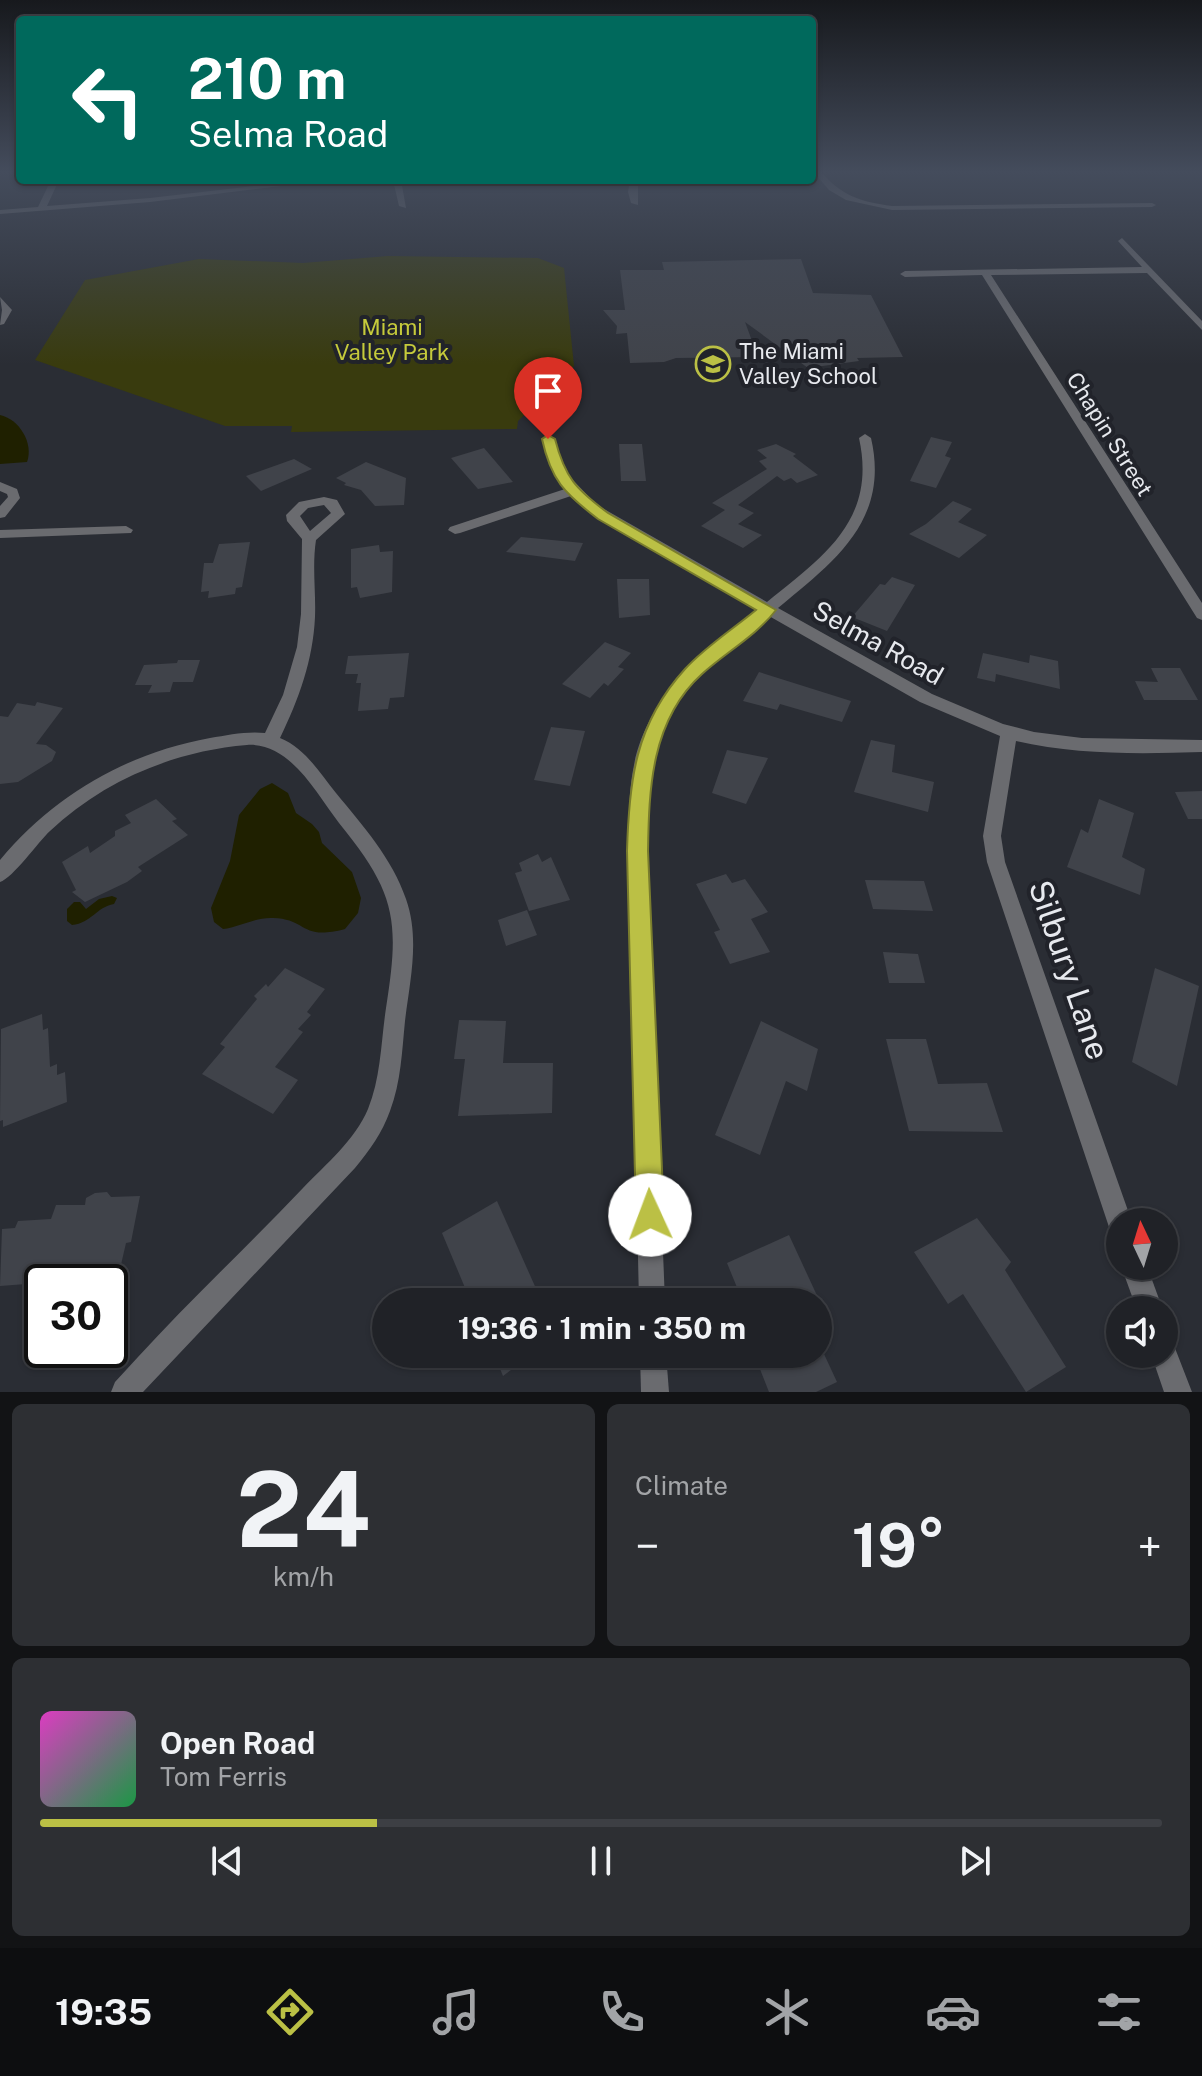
<!DOCTYPE html>
<meta charset="utf-8">
<style>
body{margin:0;font-family:"Public Sans",sans-serif;background:#2d2f33;color:#f1f3f6;height:100vh;display:flex;flex-direction:column;font-size:30px;white-space:nowrap}
*{box-sizing:border-box;margin:0}
p{font-size:26px;color:#a2a4a7}
.icon{flex:none;width:44px;height:44px;fill:none;stroke:currentColor;stroke-width:2;stroke-linecap:round;stroke-linejoin:round}
.map{position:relative;height:1392px;overflow:hidden}
.side{display:flex;flex-direction:column;gap:12px;padding:12px;background:#121315;flex:1}
.side>*{flex:none}
.guide{position:absolute;left:16px;top:16px;width:800px;height:168px;border-radius:8px;box-shadow:0 2px 6px #0004,0 0 0 2px #3d3f44;background:#00695c;color:#fff;overflow:hidden}
.needle{width:52px;rotate:356deg}
.tools{position:absolute;left:1106px;top:1208px;display:grid;gap:16px}
.tools a{display:grid;place-items:center;width:72px;height:72px;border-radius:50%;background:#202227;box-shadow:0 2px 6px #0004,0 0 0 2px #3d3f44;font-size:40px}
.speed{position:absolute;left:24px;top:1264px;display:flex;gap:16px;font-size:40px;font-weight:700;text-align:center}
.speed>*{display:grid;place-content:center;width:104px;height:104px;border-radius:50%;background:#202227;box-shadow:0 2px 6px #0004,0 0 0 2px #3d3f44;line-height:1}
.speed .limit{border:4px solid #111;border-radius:12px;background:#fff;color:#111}
.pin{position:absolute;display:grid;place-items:center;width:68px;height:68px;color:#fff;margin:-82px -34px;border-radius:50% 50% 50% 0;rotate:-45deg;box-shadow:0 0 8px #0007}
.pin .icon{rotate:45deg}
.me{position:absolute;width:88px;margin:-44px;rotate:358deg;stroke-linejoin:round;filter:drop-shadow(0 0 6px #0008)}
.turn{display:flex;align-items:center;gap:28px;height:168px;padding:0 40px;font-size:36px}
.turn .icon{width:104px;height:104px;stroke-width:2.5}
.turn b{display:block;font-size:56px;line-height:68px}
.big{font-size:60px;font-weight:700;line-height:1.1}
.side .widget{flex:1;display:flex;flex-direction:column;justify-content:center;gap:12px;min-width:0;padding:0 28px;border-radius:12px;background:#2d2f33}
.side .dial{align-items:center;gap:0}
.dial b{font-size:104px;line-height:1}
.song{display:flex;align-items:center;gap:24px}
.cover{width:96px;height:96px;border-radius:12px;background:linear-gradient(135deg,hsl(310 70% 55%),hsl(140 70% 35%))}
.played{height:8px;border-radius:4px;background:linear-gradient(90deg,#bbc045 30%,#3d3f44 30%)}
.keys{display:flex;justify-content:space-around;direction:ltr}
.heat{display:flex;justify-content:space-between;align-items:center;font-size:44px;direction:ltr}
.side .tiles{flex:1;display:grid;gap:12px;grid-template-columns:1fr 1fr}
.widget:last-child{grid-column:span 2}
.trip{position:absolute;left:372px;top:1288px;width:460px;height:80px;border-radius:40px;background:#202227;box-shadow:0 2px 6px #0004,0 0 0 2px #3d3f44;font-weight:700;line-height:80px;text-align:center}
.dock{display:flex;height:128px;justify-content:space-around;align-items:center;background:#0d0e10;color:#a2a4a7}
.dock .icon{width:56px;height:56px}
.dock .current{color:#bbc045}
.dock b{font-size:36px;color:#f1f3f6}
.map>svg:first-child{display:block}
.green{fill:#393b0e}
.water{fill:#1f2000}
.building{fill:#40434a}
.lines{fill:none;stroke-linecap:round;stroke-linejoin:round}
.minor{fill:#6a6b6f;fill-rule:evenodd}
.route{fill:#bbc045;stroke:#7a7d2d;stroke-width:2}
.labels{text-anchor:middle;stroke-width:8;stroke-linejoin:round;paint-order:stroke}
.far-park-label{font-size:22px;fill:#c5ca3b;stroke:#21232a}
.far-poi-label{font-size:22px;fill:#e7e9ee;stroke:#21232a;text-anchor:start}
.far-street-label{font-size:22px;fill:#e7e9ee;stroke:#21232a}
.street-label{font-size:26px;fill:#e7e9ee;stroke:#21232a}
.near-street-label{font-size:32px;fill:#e7e9ee;stroke:#21232a}
</style>
<div class="map">
<svg width="1202" height="1392" viewBox="0 0 1202 1392">
<rect width="100%" height="100%" fill="#2a2d34"/>
<path class="green" d="M388,256L538,258L564,268L574,366L518,421L517,429L291,432L292,426H225L35,360L85,280L199,259L303,263Z"/>
<g class="water">
<path d="M0,415C19,419 34,443 27,462L0,464Z"/>
<path d="M272,783L288,793L296,813L312,824L319,832L322,843L352,872L361,898L358,913L345,929C300,941 308,919 273,918C255,917 240,927 223,929L214,922L211,908L230,861L239,815L260,789Z"/>
<path d="M112,896L117,898L114,904C96,907 92,923 72,925L67,921V909L74,902H80L86,909L99,899Z"/>
</g>
<g class="building">
<path d="M801,259L813,293L871,295L903,357L857,358L859,361L808,368L745,322L758,357L676,358L664,362L630,363L627,333L616,334L617,326L603,310H625L620,270H664L662,262Z"/>
<path d="M931,437L952,442L945,456L951,458L936,488L910,481Z"/>
<path d="M619,444H642L646,481H621Z"/>
<path d="M776,444L796,454L793,456L818,475L797,483L791,478L784,481L777,476L738,505L754,513L738,524L762,535L743,548L701,526L725,510L712,503L767,469L759,461L767,458L757,450Z"/>
<path d="M484,448L513,482L478,489L451,458Z"/>
<path d="M294,459L312,469L261,491L246,476Z"/>
<path d="M366,462L406,478L404,505L375,506L361,490L344,485L346,483L336,478Z"/>
<path d="M953,501L972,509L958,522L987,535L959,558L909,534L926,524Z"/>
<path d="M521,537L583,543L575,561L506,552Z"/>
<path d="M250,542L242,587L236,588L235,594L208,598L209,591L201,592L204,563H213L219,544Z"/>
<path d="M379,545L380,552L393,551L392,592L360,598L357,587L351,588V549Z"/>
<path d="M892,577L915,585L887,631L852,617L880,584L885,585Z"/>
<path d="M617,579H649L650,615L619,618Z"/>
<path d="M605,642L631,653L618,667L624,669L608,686L604,683L590,698L562,684Z"/>
<path d="M409,653L404,697L390,698L388,709L358,711L361,683H356L358,674H345L348,656Z"/>
<path d="M983,653L1029,663L1030,655L1058,661L1060,689L996,674L995,682L977,678Z"/>
<path d="M178,660H200L193,682H173L170,692L148,693L152,685H135L144,665L177,663Z"/>
<path d="M1151,668H1180L1198,700H1144L1135,681L1158,682Z"/>
<path d="M759,672L851,701L842,722L780,704L777,710L743,701Z"/>
<path d="M37,702L63,708L36,744L46,745L56,752L52,761L18,782L0,784V716L8,717L17,703L35,706Z"/>
<path d="M551,727L585,731L570,786L534,780Z"/>
<path d="M871,740L895,745L892,772L934,782L928,812L854,792Z"/>
<path d="M727,750L768,758L746,804L712,793Z"/>
<path d="M1202,791V819H1188L1175,792Z"/>
<path d="M156,799L177,819L172,821L188,835L138,867L142,871L127,882L85,902L72,892L76,890L62,862L88,846L90,853L115,836V831L131,823L125,815Z"/>
<path d="M1099,799L1134,813L1122,857L1145,869L1140,895L1067,867L1081,829L1088,833Z"/>
<path d="M538,854L542,862L551,857L570,900L529,911L515,873L522,871L519,863Z"/>
<path d="M726,874L732,883L745,879L768,912L751,919L770,952L730,964L714,932L720,930L696,884Z"/>
<path d="M865,880L924,881L933,911L873,909Z"/>
<path d="M527,910L537,935L506,946L498,920Z"/>
<path d="M883,952L918,954L925,983H889Z"/>
<path d="M285,968L325,989L307,1012L311,1015L298,1029L303,1032L275,1067L298,1080L273,1114L202,1074L225,1047L220,1044L257,999L254,996L266,984L268,987Z"/>
<path d="M1155,968L1199,986L1177,1086L1132,1062Z"/>
<path d="M42,1014L43,1030L48,1028L50,1067L57,1064V1075L65,1072L67,1102L3,1127V1120L0,1121L1,1029Z"/>
<path d="M459,1020L506,1021L503,1063H553L552,1113L458,1116L465,1059H454Z"/>
<path d="M761,1021L818,1049L807,1091L786,1081L760,1155L715,1135Z"/>
<path d="M886,1039H926L938,1084L987,1083L1003,1132L909,1131Z"/>
<path d="M107,1192L111,1197L140,1196L131,1242L126,1243L117,1282H76L78,1274L28,1277L26,1284L0,1286L2,1229L15,1228L18,1221L51,1219L56,1205H85L86,1198L95,1193Z"/>
<path d="M497,1201L542,1302H471L442,1233Z"/>
<path d="M977,1218L1011,1262L1005,1270L1066,1367L1026,1392L963,1294L948,1304L914,1252Z"/>
<path d="M789,1235L820,1302H743L727,1263Z"/>
<path d="M494,1354H532L503,1376Z"/>
<path d="M754,1354H824L837,1382L816,1392H769Z"/>
</g>
<g class="lines">
<g class="minor">
<path d="M812,170H820C839,195 861,202 892,206L1152,203L1156,205L1152,207L892,210L846,200L829,190Z"/>
<path d="M51,180H59L47,206L150,198L307,180H331L150,202L0,214V210L38,207Z"/>
<path d="M393,180H401L406,208L399,206Z"/>
<path d="M630,180H638V205L631,203L628,192Z"/>
<path d="M1122,238L1202,321V330L1147,273L991,275L1202,603V620L1197,618L982,275L905,277L900,274L905,271L1142,267L1118,241Z"/>
<path d="M0,297L12,310L4,324L0,325L2,310Z"/>
<path d="M865,434L871,438C890,520 835,561 778,608L932,694L1003,724L1034,732L1082,738L1202,740V752C1139,754 1077,755 1016,741L1001,836L1005,862L1132,1222H1120V1236L1111,1233L987,862L983,836L1000,736L920,702L769,616C721,655 667,695 653,758C646,788 647,820 647,851L665,1302H639L629,851C629,822 628,793 634,765C648,695 705,651 757,609L598,519L571,496L460,533L455,534L448,530L450,527L565,489C553,474 546,458 542,439L548,435L554,439L567,474L597,505L767,602C824,556 877,520 859,438Z"/>
<path d="M0,482L17,489L20,498L5,517L0,518V506L8,497L7,494L0,491Z"/>
<path d="M324,497L337,500L345,514L316,540C312,566 316,591 315,617C313,660 299,699 280,738C305,748 319,772 336,793C363,826 392,858 406,899C420,939 410,980 405,1021C402,1051 401,1082 390,1111C382,1133 370,1150 355,1168L143,1392H111L115,1382L138,1357C191,1299 249,1245 303,1188C326,1164 355,1140 368,1109C381,1077 381,1041 386,1008C400,920 396,893 339,823C316,793 290,742 247,745C174,751 103,781 50,831C38,842 13,878 0,882V860C54,795 127,753 210,738C228,735 247,731 265,733L283,695L297,647L301,614L302,539L287,521L286,515L299,502ZM324,505L331,513L310,531L300,516L308,508Z"/>
<path d="M126,526L133,530L131,533L0,538V530Z"/>
<path d="M1121,1266H1147L1163,1310H1137Z"/>
<path d="M1164,1339L1173,1343L1192,1392H1164L1151,1354H1164Z"/>
<path d="M640,1354H666L669,1392H641Z"/>
</g>
</g>
<linearGradient id="sky" x2="0" y2="1"><stop stop-color="#17191d"/><stop offset="0.47" stop-color="#444c5c"/><stop offset="1" stop-color="#444c5c" stop-opacity="0"/></linearGradient>
<rect width="1202" height="365" fill="url(#sky)"/>
<path class="route" d="M548,435L555,439C565,478 576,489 608,513L776,610C757,635 725,653 702,674C651,720 649,789 648,851L664,1215L660,1225L650,1229L640,1225L636,1215L627,851C629,781 635,724 685,669C705,647 733,629 756,610L598,519C564,493 551,480 542,439Z"/>
<defs>
<g id="school-ring" transform="scale(1.8)"><circle r="9.5" fill="#21232a" stroke="#bbc045" stroke-width="1.5"/><path d="M0-5L7-2L0 1L-7-2ZM-4 1L0 2.5L4 1V4Q0 6-4 4Z" fill="#bbc045"/></g>
</defs>
<g fill-rule="evenodd">
<use href="#school-ring" x="713" y="364"/>
</g>
<g class="labels">
<g class="far-park-label">
<text x="392" y="335">Miami<tspan x="392" dy="25">Valley Park</tspan></text>
</g>
<g class="far-poi-label">
<text x="739" y="359">The Miami<tspan x="739" dy="25">Valley School</tspan></text>
</g>
<g class="far-street-label">
<text transform="translate(1110 434) rotate(58)" y="8">Chapin Street</text>
</g>
<g class="street-label">
<text transform="translate(878 643) rotate(29)" y="9">Selma Road</text>
</g>
<g class="near-street-label">
<text transform="translate(1069 970) rotate(71)" y="11">Silbury Lane</text>
</g>
</g>
</svg>
<div class="tools">
<a><svg class="needle" viewBox="-14 -14 28 28"><path d="M0-13l5 13h-10z" fill="#e53935"/><path d="M0 13l5-13h-10z" fill="#a2a4a7"/></svg></a>
<a><svg class="icon" aria-label="sound" viewBox="0 0 24 24"><path d="M4 9h4l5-4v14l-5-4H4zM17 9q2 3 0 6"/></svg></a>
</div>
<div class="speed"><div class="limit">30</div></div>
<div class="pin" style="left:548px;top:439px;background:#d93025"><svg class="icon" aria-label="arrive" viewBox="0 0 24 24"><path d="M6 21V4h12l-3 4 3 4H6"/></svg></div>
<svg class="me" style="left:650px;top:1215px" viewBox="-20 -20 40 40"><circle r="19" fill="#fff"/><path d="M0-13L10 11 0 6-10 11z" fill="#bbc045"/></svg>
<div class="trip">19:36 · 1 min · 350 m</div>
<div class="guide">
<div class="turn"><svg class="icon" aria-label="left" viewBox="0 0 24 24"><path d="M17 20v-9H6M10 6l-5 5 5 5"/></svg><div><b>210 m</b>Selma Road</div></div>
</div>
</div>
<section class="side">
<div class="tiles">
<div class="widget dial"><b>24</b><p>km/h</p></div>
<div class="widget"><p>Climate</p>
<div class="heat"><a>−</a><b class="big">19°</b><a>+</a></div>
</div>
<div class="widget">
<div class="song"><i class="cover"></i><div><b>Open Road</b><p>Tom Ferris</p></div></div>
<div class="played"></div>
<div class="keys"><svg class="icon" aria-label="previous" viewBox="0 0 24 24"><path d="M18 5L8 12l10 7zM5 5v14"/></svg><svg class="icon" aria-label="pause" viewBox="0 0 24 24"><path d="M8 5v14M16 5v14"/></svg><svg class="icon" aria-label="next" viewBox="0 0 24 24"><path d="M6 5l10 7-10 7zM19 5v14"/></svg></div>
</div>
</div>
</section>
<nav class="dock">
<b>19:35</b>
<svg class="icon current" aria-label="directions" viewBox="0 0 24 24"><path d="M12 3l9 9-9 9-9-9zM9 14v-3h6M13 9l2 2-2 2"/></svg>
<svg class="icon" aria-label="music" viewBox="0 0 24 24"><path d="M9 18V5l10-2v13"/><circle cx="6" cy="18" r="3"/><circle cx="16" cy="16" r="3"/></svg>
<svg class="icon" aria-label="phone" viewBox="0 0 24 24"><path d="M5 4h4l2 5-3 2q2 4 5 5l2-3 5 2v4C11 20 4 13 5 4z"/></svg>
<svg class="icon" aria-label="climate" viewBox="0 0 24 24"><path d="M12 3v18M4 7l16 10M4 17L20 7"/></svg>
<svg class="icon" aria-label="car" viewBox="0 0 24 24"><path d="M5 17H2v-5l4-1 3-4h7l3 4 3 1v5h-3M9 17h6M6 11h13"/><circle cx="7" cy="17" r="2"/><circle cx="17" cy="17" r="2"/></svg>
<svg class="icon" aria-label="filters" viewBox="0 0 24 24"><path d="M4 7h16M4 17h16"/><circle cx="9" cy="7" r="2"/><circle cx="15" cy="17" r="2"/></svg>
</nav>
